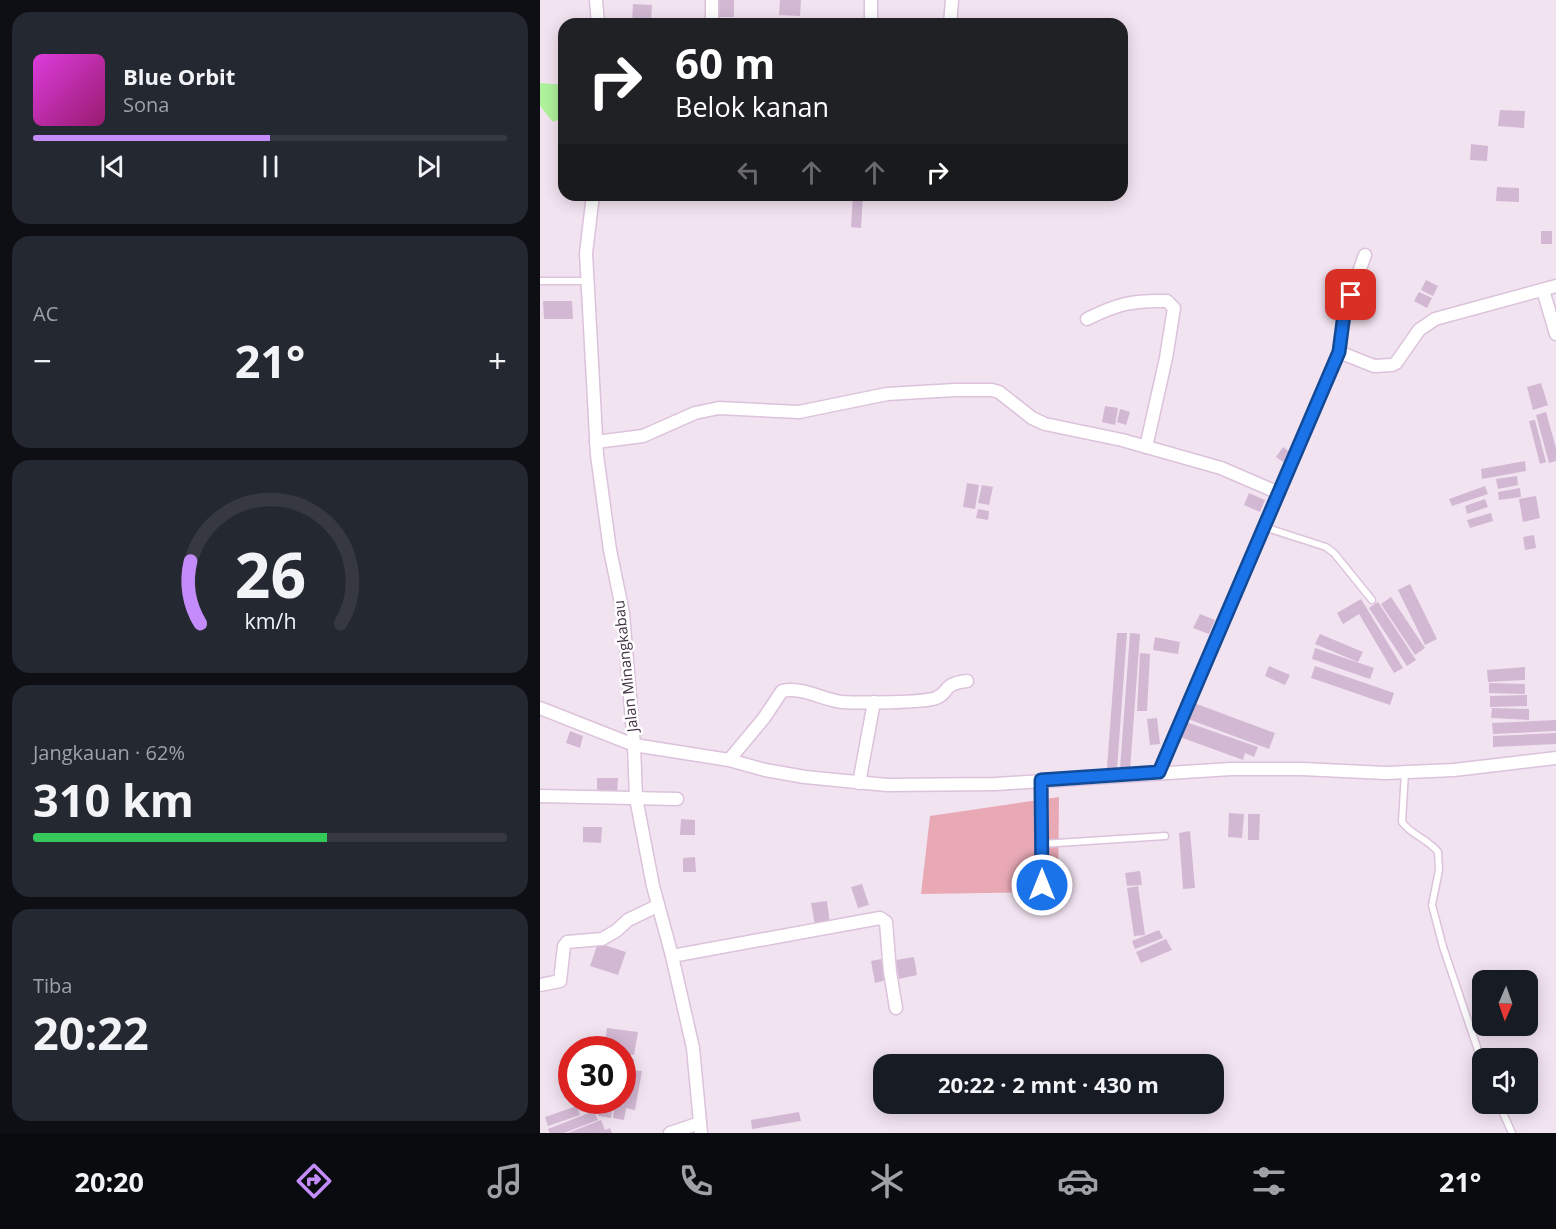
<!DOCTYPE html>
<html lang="id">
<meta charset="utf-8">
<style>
body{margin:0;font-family:"Open Sans",sans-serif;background:#242831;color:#f1f3f6;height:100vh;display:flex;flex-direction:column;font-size:22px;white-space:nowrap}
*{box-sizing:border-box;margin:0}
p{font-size:20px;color:#9ea1a6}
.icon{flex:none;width:33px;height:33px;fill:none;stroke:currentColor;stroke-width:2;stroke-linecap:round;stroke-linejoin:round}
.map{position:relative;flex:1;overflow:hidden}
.sheet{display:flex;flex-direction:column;gap:12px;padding:12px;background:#0d0f14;width:540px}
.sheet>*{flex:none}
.banner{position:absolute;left:18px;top:18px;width:570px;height:183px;border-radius:18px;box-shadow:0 3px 15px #0003;background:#202124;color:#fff;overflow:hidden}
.needle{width:39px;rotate:182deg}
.controls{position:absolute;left:932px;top:970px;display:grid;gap:12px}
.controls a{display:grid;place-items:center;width:66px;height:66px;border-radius:12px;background:#171b24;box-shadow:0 3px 15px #0003;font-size:30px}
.speed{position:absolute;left:18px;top:1036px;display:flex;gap:12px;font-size:30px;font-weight:700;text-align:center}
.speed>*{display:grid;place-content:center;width:78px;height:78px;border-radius:50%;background:#171b24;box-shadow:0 3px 15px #0003;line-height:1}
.speed .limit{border:9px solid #d22;background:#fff;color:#111}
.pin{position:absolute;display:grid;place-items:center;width:51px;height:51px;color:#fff;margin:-26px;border-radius:12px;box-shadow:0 3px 9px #0006}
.me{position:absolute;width:66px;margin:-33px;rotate:0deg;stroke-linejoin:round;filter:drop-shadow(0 0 4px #0008)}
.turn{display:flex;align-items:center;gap:21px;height:126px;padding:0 18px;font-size:27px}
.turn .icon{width:78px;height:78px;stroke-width:2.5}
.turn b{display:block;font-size:42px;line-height:51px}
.lanes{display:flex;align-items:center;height:57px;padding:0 18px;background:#0003;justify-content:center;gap:30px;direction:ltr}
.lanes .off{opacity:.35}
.big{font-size:45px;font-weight:700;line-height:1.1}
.sheet .card{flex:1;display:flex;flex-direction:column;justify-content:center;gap:9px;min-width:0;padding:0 21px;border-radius:18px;background:#242831}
.sheet .dial{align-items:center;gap:0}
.dial svg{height:156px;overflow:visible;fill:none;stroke:#363941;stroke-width:7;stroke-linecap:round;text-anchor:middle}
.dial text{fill:#f1f3f6;stroke:none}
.song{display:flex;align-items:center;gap:18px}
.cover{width:72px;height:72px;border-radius:9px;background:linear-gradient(135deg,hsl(300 70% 55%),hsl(320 70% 35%))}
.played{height:6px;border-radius:3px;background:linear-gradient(90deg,#c38cfa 50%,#363941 50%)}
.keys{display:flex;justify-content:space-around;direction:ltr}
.heat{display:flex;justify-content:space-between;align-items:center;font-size:33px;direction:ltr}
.charge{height:9px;border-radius:4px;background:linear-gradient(90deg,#34c759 62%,#363941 0)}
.trip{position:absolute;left:333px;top:1054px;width:351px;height:60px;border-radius:18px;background:#171b24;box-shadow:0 3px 15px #0003;font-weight:700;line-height:60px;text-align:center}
.tabs{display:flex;height:96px;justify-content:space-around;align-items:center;background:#090b0e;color:#9ea1a6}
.tabs .icon{width:42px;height:42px}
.tabs .current{color:#c38cfa}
.tabs b{font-size:27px;color:#f1f3f6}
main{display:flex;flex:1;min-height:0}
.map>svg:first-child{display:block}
.green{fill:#e8a9b5}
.water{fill:#aff29c}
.building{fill:#d3b8d4}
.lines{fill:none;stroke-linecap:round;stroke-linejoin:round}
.service-casing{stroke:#dcc2db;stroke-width:9}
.minor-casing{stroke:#dcc2db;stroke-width:15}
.service{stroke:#fff;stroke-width:6}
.minor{stroke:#fff;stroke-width:12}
.route-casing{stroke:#114b97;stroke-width:15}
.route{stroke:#1a73e8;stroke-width:10}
.labels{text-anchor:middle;stroke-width:5;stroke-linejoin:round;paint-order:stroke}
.street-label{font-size:15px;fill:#433344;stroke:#fff}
</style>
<main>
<section class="sheet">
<div class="card">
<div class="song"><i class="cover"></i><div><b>Blue Orbit</b><p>Sona</p></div></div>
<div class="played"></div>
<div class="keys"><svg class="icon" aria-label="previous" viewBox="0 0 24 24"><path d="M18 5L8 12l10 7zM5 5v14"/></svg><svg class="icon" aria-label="pause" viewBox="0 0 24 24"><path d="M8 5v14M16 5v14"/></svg><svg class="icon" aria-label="next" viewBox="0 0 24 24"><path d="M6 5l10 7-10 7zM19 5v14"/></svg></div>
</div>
<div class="card"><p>AC</p>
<div class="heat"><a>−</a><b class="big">21°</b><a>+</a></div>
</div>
<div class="card dial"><svg viewBox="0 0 100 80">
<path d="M14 69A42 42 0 1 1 86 69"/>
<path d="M14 69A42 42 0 0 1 9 37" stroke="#c38cfa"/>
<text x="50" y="56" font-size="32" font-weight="700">26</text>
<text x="50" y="72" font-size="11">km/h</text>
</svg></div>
<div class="card"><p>Jangkauan · 62%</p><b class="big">310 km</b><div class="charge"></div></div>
<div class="card"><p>Tiba</p><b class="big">20:22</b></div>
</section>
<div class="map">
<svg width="1016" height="1133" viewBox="0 0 1016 1133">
<rect width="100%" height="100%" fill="#f2e3f1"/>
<path class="green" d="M519,797L518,892L381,894L390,816Z"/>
<path class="water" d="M0,83L24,85V117L13,122L0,106Z"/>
<g class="building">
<rect x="178" y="0" width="16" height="17"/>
<path d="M240,0H261L260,16L239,15Z"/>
<path d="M93,4L112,5L111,22L92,24Z"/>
<path d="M960,110L985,111L984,128L958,126Z"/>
<path d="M931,144L948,146L947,161L930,160Z"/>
<path d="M957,187L979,188V202L956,201Z"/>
<path d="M313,195H323L321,228L311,227Z"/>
<rect x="1001" y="231" width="11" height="13"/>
<path d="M886,280L898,286L893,296L881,290Z"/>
<path d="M879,292L892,298L887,308L874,301Z"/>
<path d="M3,301H32L33,319H4Z"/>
<path d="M1001,383L1008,405L993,410L987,387Z"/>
<path d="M565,406L578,408L575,425L562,422Z"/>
<path d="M580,409L590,412L586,425L577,422Z"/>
<path d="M1006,412L1016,448V461L1009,463L996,415Z"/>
<path d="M995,420L1006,462L1000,464L989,421Z"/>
<path d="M743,447L751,453L745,463L736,457Z"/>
<path d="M985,461L986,471L942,479L941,469Z"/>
<path d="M977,476L978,485L958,489L956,479Z"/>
<path d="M427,483L439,485L435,509L423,507Z"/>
<path d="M442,485L453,487L449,505L438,503Z"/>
<path d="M945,486L948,494L912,506L909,499Z"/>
<path d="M980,488L981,497L959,500L958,492Z"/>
<path d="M709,493L725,500L720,512L704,505Z"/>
<path d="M996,496L1000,518L983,522L979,499Z"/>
<path d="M945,499L948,507L927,514L925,506Z"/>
<path d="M438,509L449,511L448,520L436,518Z"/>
<path d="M951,513L953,521L930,528L927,520Z"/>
<path d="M994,535L996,548L985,550L983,537Z"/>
<path d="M870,584L897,639L885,645L858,590Z"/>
<path d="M851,597L885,648L875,655L841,604Z"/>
<path d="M821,599L863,668L854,673L819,614L803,624L797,613Z"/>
<path d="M838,602L876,660L867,666L829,608Z"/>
<path d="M660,614L675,620L669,634L653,628Z"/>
<path d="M577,633H587L577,769L567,768Z"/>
<path d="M590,633L600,634L590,770L580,769Z"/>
<path d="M780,634L823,652L818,662L775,644Z"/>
<path d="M615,637L640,642L638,654L613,650Z"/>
<path d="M775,648L834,668L830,679L772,659Z"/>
<path d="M600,653L610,654L607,711H597Z"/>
<path d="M729,666L750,675L745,685L725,676Z"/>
<path d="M775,666L854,693L850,705L771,678Z"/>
<path d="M985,667V680L948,682L947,670Z"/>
<path d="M949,683L985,684V694L949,693Z"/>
<path d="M987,695V706L950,707V696Z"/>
<path d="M654,703L735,733L729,749L648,719Z"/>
<path d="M952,708L989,709V720L951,718Z"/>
<path d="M617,718L620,744L610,745L607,719Z"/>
<path d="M1016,720V731L953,734L952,723Z"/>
<path d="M646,722L718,747L714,757L705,753L703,760L640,737Z"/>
<path d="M30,731L43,736L40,748L26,743Z"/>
<path d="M1016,733V744L953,747V736Z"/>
<path d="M57,778H78L77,795H57Z"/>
<path d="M689,813L704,814L702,838L688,837Z"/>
<path d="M708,814H720L719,840H708Z"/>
<path d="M141,819L155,820V835H140Z"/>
<path d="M43,827H62L61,843L43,842Z"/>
<path d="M650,831L655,888L643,889L639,833Z"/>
<path d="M155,857L156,872H143V858Z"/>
<path d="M600,871L602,885L587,886L585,873Z"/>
<path d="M322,884L329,905L318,908L311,887Z"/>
<path d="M598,886L605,935L594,936L587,888Z"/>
<path d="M287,901L290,924L275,926L271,903Z"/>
<path d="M619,930L623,938L595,949L592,941Z"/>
<path d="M626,939L632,950L601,963L596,952Z"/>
<path d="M58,943L86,952L78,975L50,966Z"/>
<path d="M374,957L377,975L359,979L356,960Z"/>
<path d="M341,959L346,980L335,983L331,961Z"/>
<path d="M67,1028L98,1032L94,1055L82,1053V1050H64Z"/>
<path d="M82,1057L94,1059L87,1102L93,1070L102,1071L95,1110L86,1108L84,1120L73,1118L75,1101H82Z"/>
<path d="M60,1101H73L71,1118L58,1116Z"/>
<path d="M37,1106L40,1115L8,1126L5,1117Z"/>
<path d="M54,1111L58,1120L24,1133H10L8,1129Z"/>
<path d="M259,1112L261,1121L212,1129L211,1120Z"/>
<path d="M61,1120L65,1130L70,1128L72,1133H28Z"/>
</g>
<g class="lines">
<g class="service-casing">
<g id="service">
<path d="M0,281H47"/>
<path d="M724,527L786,547L794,553L832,600"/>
<path d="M865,772L862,822C871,835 888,839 898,852L899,870L892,905L903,947L942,1062"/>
<path d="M502,844L625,836"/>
<path d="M959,1104L972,1133"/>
</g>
</g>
<g class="minor-casing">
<g id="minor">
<path d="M56,0L58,24"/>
<path d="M172,24V0"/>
<path d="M331,24V0"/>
<path d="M410,24L412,0"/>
<path d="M53,195L46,253L57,455L70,550L83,613L94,745L96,798L113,886L132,956L153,1048L161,1133"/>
<path d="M1003,290L1016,334"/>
<path d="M547,319C577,304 593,300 627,301L634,308L626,358L606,447"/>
<path d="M799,352L834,366L852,365L856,363L879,330L895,319L1016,286"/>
<path d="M56,442L103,436L155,413L179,408L259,412L347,394L415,390H452L459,392L492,418L505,424L582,440L681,468L739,493"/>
<path d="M0,708L94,745L189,760L225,770L265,777L347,785L456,784L691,769H762L846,773L914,770L1016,758"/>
<path d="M189,760L224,718L242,691C261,686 283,700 302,702C318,703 383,703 396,698C410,693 401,684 427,681"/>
<path d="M619,772L799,352L804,314L825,255"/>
<path d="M501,780L502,885"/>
<path d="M319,783L334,702"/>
<path d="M0,796L137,799"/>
<path d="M132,956L340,918L346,922L350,972L356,1008"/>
<path d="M0,985L20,981L24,946L27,942L62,939L76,931L88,920L117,906"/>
<path d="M130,1133L160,1123"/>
</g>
</g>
<use href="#service" class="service"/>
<use href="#minor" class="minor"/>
</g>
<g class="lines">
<g class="route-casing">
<path id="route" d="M502,885L501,780L619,772L799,352L804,314L811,295"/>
</g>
<use href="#route" class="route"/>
</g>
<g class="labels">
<g class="street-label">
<text transform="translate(86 666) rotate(-96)" y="5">Jalan Minangkabau</text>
</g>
</g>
</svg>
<div class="controls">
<a><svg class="needle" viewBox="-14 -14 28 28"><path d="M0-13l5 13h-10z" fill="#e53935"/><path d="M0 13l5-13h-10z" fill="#9ea1a6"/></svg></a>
<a><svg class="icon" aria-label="sound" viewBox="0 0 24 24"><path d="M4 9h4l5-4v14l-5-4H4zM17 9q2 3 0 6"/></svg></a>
</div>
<div class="speed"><div class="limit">30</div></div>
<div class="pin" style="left:811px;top:295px;background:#d93025"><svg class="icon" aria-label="arrive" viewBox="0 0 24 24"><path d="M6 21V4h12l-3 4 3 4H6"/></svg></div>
<svg class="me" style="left:502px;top:885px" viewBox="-20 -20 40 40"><circle r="17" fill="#1a73e8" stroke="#fff" stroke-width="3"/><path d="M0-11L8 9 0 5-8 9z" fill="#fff"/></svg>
<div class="trip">20:22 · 2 mnt · 430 m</div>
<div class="banner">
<div class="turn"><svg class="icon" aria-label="right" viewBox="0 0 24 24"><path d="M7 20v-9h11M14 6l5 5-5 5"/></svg><div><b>60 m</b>Belok kanan</div></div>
<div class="lanes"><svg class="icon off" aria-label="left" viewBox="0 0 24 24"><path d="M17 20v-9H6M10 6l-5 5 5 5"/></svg><svg class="icon off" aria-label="ahead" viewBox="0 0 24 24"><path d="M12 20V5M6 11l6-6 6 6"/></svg><svg class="icon off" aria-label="ahead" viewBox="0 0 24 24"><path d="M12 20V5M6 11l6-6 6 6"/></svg><svg class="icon" aria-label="right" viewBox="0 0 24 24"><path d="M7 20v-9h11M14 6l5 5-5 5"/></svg></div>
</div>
</div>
</main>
<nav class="tabs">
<b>20:20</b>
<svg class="icon current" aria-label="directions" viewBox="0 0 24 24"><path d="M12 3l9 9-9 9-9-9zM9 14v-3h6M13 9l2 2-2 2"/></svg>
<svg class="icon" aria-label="music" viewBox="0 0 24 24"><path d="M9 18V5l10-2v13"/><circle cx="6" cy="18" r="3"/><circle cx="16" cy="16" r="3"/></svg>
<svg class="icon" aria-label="phone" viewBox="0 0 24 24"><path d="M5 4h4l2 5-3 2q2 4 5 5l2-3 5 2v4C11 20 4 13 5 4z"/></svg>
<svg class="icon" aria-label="climate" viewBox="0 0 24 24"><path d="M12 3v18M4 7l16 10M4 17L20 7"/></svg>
<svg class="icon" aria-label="car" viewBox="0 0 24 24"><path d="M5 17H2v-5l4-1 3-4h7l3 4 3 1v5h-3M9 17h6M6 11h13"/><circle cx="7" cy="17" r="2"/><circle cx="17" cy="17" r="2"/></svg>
<svg class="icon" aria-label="filters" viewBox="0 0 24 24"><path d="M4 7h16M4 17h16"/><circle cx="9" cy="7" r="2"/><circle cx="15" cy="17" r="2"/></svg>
<b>21°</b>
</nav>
